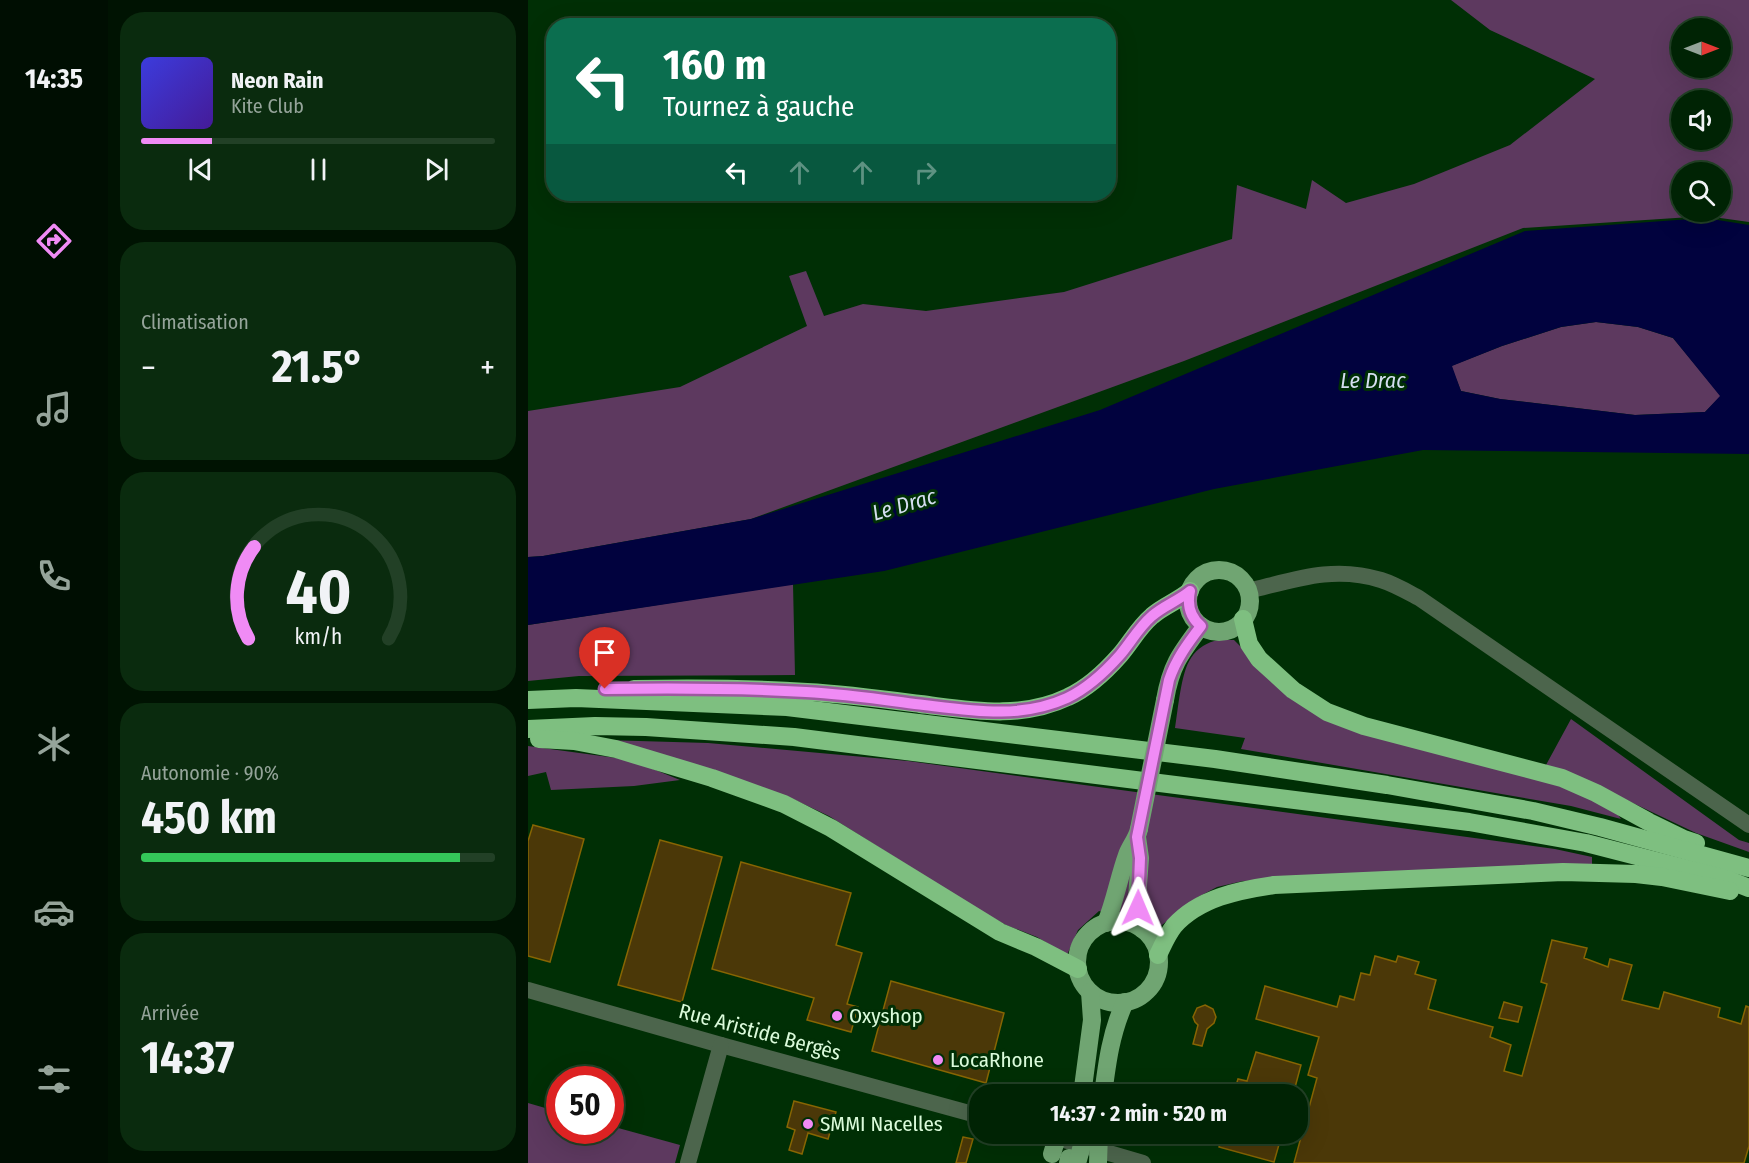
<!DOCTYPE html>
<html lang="fr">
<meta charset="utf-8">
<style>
body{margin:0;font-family:"Fira Sans Condensed",sans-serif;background:#0a2b0e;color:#f1f3f6;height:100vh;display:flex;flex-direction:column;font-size:22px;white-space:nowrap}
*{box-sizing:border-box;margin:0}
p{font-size:20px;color:#95a49a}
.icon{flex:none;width:33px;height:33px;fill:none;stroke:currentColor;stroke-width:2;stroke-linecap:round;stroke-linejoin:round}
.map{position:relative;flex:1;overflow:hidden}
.drawer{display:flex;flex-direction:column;gap:12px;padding:12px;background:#001302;width:420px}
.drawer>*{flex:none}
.banner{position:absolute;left:18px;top:18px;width:570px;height:183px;border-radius:24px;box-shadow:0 6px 24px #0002,0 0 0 2px #224026;background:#0b6e4f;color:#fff;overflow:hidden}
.needle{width:39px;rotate:90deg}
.tools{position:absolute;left:1143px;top:18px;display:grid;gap:12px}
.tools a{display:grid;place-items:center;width:60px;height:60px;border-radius:50%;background:#002304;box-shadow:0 6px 24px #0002,0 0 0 2px #224026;font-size:30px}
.speed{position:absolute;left:18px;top:1066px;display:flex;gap:12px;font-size:30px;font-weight:700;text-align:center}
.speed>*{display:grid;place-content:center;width:78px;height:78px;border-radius:50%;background:#002304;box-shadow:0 6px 24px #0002,0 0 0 2px #224026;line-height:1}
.speed .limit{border:9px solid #d22;background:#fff;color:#111}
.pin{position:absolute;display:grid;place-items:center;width:51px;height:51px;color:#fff;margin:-62px -26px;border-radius:50% 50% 50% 0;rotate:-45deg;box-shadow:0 0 6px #0007}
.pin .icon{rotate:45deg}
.me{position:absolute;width:66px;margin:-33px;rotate:1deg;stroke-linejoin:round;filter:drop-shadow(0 0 4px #0008)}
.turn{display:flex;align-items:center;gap:21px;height:126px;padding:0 18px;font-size:27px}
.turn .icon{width:78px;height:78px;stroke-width:2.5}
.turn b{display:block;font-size:42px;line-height:51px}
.lanes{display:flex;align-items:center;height:57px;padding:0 18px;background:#0003;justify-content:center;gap:30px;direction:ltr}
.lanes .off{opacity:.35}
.big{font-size:45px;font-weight:700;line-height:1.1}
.drawer .tile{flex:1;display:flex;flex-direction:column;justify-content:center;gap:9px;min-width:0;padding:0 21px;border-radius:24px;background:#0a2b0e}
.drawer .dial{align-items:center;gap:0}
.dial svg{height:156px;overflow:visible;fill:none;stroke:#224026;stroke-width:7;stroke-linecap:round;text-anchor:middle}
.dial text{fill:#f1f3f6;stroke:none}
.song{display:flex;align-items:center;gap:18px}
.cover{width:72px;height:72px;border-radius:9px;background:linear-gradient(135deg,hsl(240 70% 55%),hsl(260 70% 35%))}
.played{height:6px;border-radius:3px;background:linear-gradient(90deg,#f08bf5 20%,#224026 20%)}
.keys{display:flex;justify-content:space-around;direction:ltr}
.heat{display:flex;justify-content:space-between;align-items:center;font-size:33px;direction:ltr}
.charge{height:9px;border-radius:4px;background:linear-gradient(90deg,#34c759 90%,#224026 0)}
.trip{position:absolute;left:441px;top:1084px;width:339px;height:60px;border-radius:24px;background:#002304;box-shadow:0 6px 24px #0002,0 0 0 2px #224026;font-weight:700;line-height:60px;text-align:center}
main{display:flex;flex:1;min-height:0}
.tabs{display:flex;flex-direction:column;width:108px;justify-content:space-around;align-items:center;background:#000e02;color:#95a49a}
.tabs .icon{width:42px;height:42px}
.tabs .selected{color:#f08bf5}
.tabs b{font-size:27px;color:#f1f3f6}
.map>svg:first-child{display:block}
.green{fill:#5d395f;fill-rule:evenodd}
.water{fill:#01023e;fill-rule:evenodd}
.building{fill:#4b3808;stroke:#876503;stroke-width:1.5}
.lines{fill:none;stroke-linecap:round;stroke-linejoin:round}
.minor{stroke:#4c654c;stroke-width:16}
.major{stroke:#70a572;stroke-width:18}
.highway{stroke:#7ebf80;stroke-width:18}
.major-bridge{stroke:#70a572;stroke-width:18}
.route-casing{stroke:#9c5a9f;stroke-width:15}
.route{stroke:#f08bf5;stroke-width:10}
.poi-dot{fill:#f08bf5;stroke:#002f05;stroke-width:2}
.labels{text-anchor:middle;stroke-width:6;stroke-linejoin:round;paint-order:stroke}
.poi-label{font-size:21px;fill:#dbfbdb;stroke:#002f05;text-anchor:start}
.street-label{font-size:21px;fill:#dbfbdb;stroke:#002f05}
.water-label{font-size:22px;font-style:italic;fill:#d5def1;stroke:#002f05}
</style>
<main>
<nav class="tabs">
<b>14:35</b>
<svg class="icon selected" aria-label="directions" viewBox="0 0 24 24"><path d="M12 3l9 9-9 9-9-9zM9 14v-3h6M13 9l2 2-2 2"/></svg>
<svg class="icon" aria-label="music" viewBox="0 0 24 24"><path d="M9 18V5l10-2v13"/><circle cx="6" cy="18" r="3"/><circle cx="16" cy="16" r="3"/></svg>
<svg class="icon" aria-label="phone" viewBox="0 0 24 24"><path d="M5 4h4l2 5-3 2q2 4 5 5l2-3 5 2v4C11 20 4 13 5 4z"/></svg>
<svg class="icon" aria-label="climate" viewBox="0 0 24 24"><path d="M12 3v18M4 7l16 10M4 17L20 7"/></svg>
<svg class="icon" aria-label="car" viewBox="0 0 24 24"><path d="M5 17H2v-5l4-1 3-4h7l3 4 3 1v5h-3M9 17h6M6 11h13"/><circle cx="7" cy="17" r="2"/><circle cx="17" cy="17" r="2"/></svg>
<svg class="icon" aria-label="filters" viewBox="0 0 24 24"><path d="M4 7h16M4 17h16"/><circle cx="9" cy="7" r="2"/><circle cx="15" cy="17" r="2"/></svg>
</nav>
<section class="drawer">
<div class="tile">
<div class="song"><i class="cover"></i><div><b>Neon Rain</b><p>Kite Club</p></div></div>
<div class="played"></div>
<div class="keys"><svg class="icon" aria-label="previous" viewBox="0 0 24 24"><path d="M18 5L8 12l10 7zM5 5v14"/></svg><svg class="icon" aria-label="pause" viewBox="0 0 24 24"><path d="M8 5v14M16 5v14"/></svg><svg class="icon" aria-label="next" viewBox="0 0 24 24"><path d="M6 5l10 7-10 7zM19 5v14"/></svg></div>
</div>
<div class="tile"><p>Climatisation</p>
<div class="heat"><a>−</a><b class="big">21.5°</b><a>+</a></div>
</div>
<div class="tile dial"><svg viewBox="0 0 100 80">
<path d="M14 69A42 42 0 1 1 86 69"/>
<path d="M14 69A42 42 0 0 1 17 22" stroke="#f08bf5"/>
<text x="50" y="56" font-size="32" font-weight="700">40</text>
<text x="50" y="72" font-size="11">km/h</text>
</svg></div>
<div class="tile"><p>Autonomie · 90%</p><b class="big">450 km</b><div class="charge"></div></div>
<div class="tile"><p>Arrivée</p><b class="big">14:37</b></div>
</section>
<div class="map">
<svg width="1221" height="1163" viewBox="0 0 1221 1163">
<rect width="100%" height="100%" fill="#002f05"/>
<g class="green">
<path d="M923,0H1221V222L1178,216L995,228L656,361L223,519L15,556L0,557V411L152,387L279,326L261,276L278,271L296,316L335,304L398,311L536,292L704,239L709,185L778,209L784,180L818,203L886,184L982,145L1067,79L962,30ZM1154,28H1192V68H1154ZM1154,100H1192V140H1154ZM1154,172H1192V212H1154Z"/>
<path d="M1068,322L1110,327L1145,338L1193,396L1177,412L1107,415L972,399L933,391L923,366L974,346L1033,327Z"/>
<path d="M265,584L267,675L51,676L0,681V625Z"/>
<path d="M690,640H706L742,676L792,715L1046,787L1086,809L1093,819L1043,806L713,749L717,738L647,728C650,710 653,672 663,658C669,648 680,642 690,640Z"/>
<path d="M1043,719L1211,840L1221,843V852L1168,833L1088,795L1018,765Z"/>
<path d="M76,740L180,743L380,761L1027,849L1064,857V868L715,881L689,887L670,897L630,928L571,911L550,930L539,955L509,937L478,925L451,910L301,816L267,800Z"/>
<path d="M0,746L103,760L152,780L106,786L23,790L18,772L0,776Z"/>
<path d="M0,1103L31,1112L32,1131H82L83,1126L152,1145L147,1163H0Z"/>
</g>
<path class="water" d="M1177,218L1221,225V454L895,450L686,489L356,571L0,625V557L15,556L223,519L572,410L997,231ZM1068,322L1110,327L1145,338L1192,396L1177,412L1107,415L972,399L933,391L924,366L974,346L1033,327Z"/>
<g class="building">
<path d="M5,825L56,839L22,962L0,956V841Z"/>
<path d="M132,840L194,857L154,1002L90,985Z"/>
<path d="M213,862L323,893L308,945L334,953L319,1004L330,1007L323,1032L279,1020L286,998L184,969Z"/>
<path d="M1024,940L1059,948L1056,958L1080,967L1082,959L1104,965L1094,1000L1131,1009L1136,992L1192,1008L1190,1017L1213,1024L1218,1006L1221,1007V1146L1216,1163H766L789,1078L780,1075L791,1037L728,1019L737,986L809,1007L812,996L826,1000L833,973L842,975L847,956L868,962L870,956L891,962L887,974L908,980L900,1009L965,1027L962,1037L983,1045L976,1071L994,1076L1019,984L1013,982Z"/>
<path d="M363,981L476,1013L458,1083L344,1051Z"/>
<path d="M976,1002L994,1007L990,1022L971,1018Z"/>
<path d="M677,1005L685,1009L688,1017L686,1023L679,1029L674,1046L665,1044L670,1025L667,1022L665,1017L669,1008Z"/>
<path d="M728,1052L773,1065L765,1095H705L710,1079L719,1081Z"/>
<path d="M266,1101L308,1112L300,1139L280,1133L274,1154L261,1150L267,1130L259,1127Z"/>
<path d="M694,1134H754L746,1162L691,1147Z"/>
<path d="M435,1137L445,1139L438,1163H428Z"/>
</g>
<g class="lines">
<g class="minor">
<path d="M720,591C766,580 805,565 853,580C866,584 878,591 891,598L1221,825"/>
<path d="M0,990L193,1045L452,1116"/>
<path d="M516,1134L615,1163"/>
<path d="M160,1163L193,1045"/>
</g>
<g class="major">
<circle cx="691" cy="601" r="31"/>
<path d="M637,700C643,665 652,654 673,626"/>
<path d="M609,837L612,858L609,898L614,929"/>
<circle cx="590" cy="962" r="41"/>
<path d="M578,923C587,901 591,877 599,855C602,846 609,839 611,829"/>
<path d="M554,1095L564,1020L562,992"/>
<path d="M575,1095C579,1063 583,1032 597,1002"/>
<path d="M540,1163L541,1158"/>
</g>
<g class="highway">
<path d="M715,619L721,644L731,659L765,690L799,712L836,726L1034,778L1068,793L1121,822L1156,839L1168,843"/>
<path d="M106,689C163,688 221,688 279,692C317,694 354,699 392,704C442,710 492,720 540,697C560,688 577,672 592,655C603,642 611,627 624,616C635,606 650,601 662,591"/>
<path d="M0,700L48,698L259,707L687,759L859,785L1005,811L1072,827L1221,868"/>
<path d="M0,729L67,726L118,727L266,737L941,822L1058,843L1198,879L1221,888"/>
<path d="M11,739L46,741L88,749L184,778L256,804L303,828L472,932L508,947L550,969"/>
<path d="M630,955C635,945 639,935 646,926C671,898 711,890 746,885L1035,872L1108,874L1134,877L1202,891"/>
</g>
<g class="major-bridge">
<path d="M611,829L637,700"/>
<path d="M524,1154L530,1134"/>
<path d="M550,1160L557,1134"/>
<path d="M570,1163L571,1134"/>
</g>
</g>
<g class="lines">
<g class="route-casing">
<path id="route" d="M77,689C144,688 211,688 278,692C317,694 357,700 396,705C445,711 493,719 539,698C560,688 577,672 592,655C603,642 611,627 624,616C635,606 650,601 662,591C659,605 662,617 673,626C660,643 648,659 641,680L609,837L612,858L610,908"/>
</g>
<use href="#route" class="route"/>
</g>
<g class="poi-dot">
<circle cx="309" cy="1016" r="6"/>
<circle cx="410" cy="1060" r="6"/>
<circle cx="280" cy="1124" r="6"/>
</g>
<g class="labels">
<g class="poi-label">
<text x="321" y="1023">Oxyshop</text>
<text x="422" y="1067">LocaRhone</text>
<text x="292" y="1131">SMMI Nacelles</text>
</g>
<g class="street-label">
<text transform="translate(232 1032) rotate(15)" y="7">Rue Aristide Bergès</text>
</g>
<g class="water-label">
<text x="845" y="388">Le Drac</text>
<text transform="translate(376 504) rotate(-16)" y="8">Le Drac</text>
</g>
</g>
</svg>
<div class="tools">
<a><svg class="needle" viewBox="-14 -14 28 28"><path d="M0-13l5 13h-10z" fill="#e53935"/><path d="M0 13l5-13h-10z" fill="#95a49a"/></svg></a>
<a><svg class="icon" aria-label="sound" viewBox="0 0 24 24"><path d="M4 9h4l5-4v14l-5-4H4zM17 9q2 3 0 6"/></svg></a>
<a><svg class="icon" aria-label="search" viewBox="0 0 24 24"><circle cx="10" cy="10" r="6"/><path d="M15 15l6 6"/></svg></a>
</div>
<div class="speed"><div class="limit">50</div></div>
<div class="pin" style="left:77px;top:689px;background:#d93025"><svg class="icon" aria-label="arrive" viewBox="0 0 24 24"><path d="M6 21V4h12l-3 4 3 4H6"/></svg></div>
<svg class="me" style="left:610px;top:908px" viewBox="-20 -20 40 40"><path d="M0-17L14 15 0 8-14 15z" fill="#f08bf5" stroke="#fff" stroke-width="4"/></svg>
<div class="trip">14:37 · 2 min · 520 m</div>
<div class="banner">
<div class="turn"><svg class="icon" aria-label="left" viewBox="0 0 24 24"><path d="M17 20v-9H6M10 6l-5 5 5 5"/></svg><div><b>160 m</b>Tournez à gauche</div></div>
<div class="lanes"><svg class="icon" aria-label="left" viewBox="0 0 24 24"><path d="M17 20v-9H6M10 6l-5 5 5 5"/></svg><svg class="icon off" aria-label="ahead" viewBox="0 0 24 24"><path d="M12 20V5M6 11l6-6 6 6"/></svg><svg class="icon off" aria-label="ahead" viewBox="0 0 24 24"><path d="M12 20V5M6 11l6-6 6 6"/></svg><svg class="icon off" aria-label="right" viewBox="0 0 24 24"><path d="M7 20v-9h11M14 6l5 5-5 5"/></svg></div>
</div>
</div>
</main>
